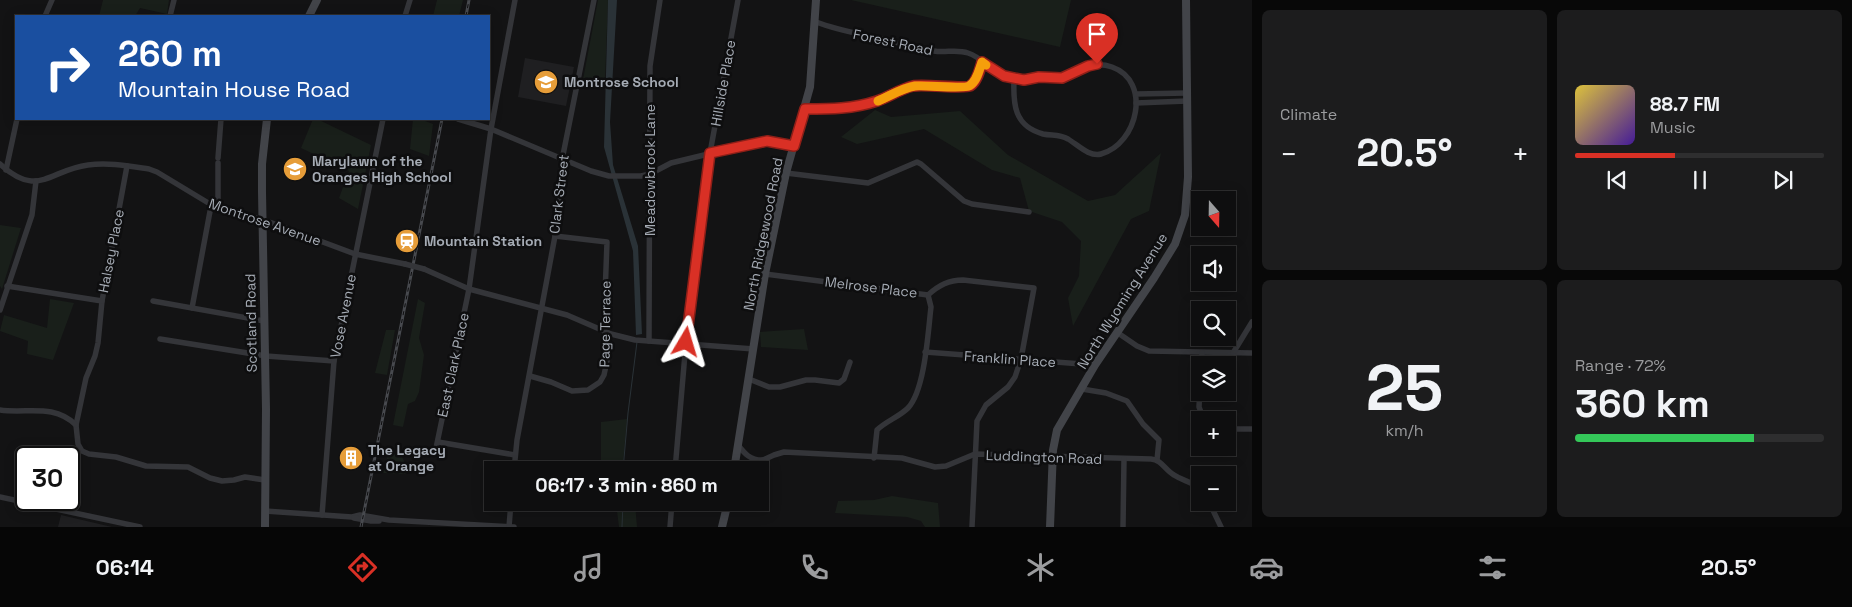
<!DOCTYPE html>
<meta charset="utf-8">
<style>
body{margin:0;font-family:"Space Grotesk",sans-serif;background:#1c1c1d;color:#f1f3f6;height:100vh;display:flex;flex-direction:column;font-size:19px;white-space:nowrap}
*{box-sizing:border-box;margin:0}
p{font-size:16px;color:#9b9c9e}
.icon{flex:none;width:28px;height:28px;fill:none;stroke:currentColor;stroke-width:2;stroke-linecap:round;stroke-linejoin:round}
.map{position:relative;flex:1;overflow:hidden}
.panel{display:flex;flex-direction:column;gap:10px;padding:10px;background:#080808;width:600px}
.panel>*{flex:none}
.top-card{position:absolute;left:15px;top:15px;width:475px;height:105px;border-radius:0px;box-shadow:0 2px 12px #0003,0 0 0 1px #2e2e2f;background:#1a4fa0;color:#fff;overflow:hidden}
.needle{width:32px;rotate:160deg}
.controls{position:absolute;left:1191px;top:191px;display:grid;gap:10px}
.controls a{display:grid;place-items:center;width:45px;height:45px;border-radius:0px;background:#0e0e0f;box-shadow:0 2px 12px #0003,0 0 0 1px #2e2e2f;font-size:25px}
.speed{position:absolute;left:15px;top:446px;display:flex;gap:10px;font-size:25px;font-weight:700;text-align:center}
.speed>*{display:grid;place-content:center;width:65px;height:65px;border-radius:50%;background:#0e0e0f;box-shadow:0 2px 12px #0003,0 0 0 1px #2e2e2f;line-height:1}
.speed .limit{border:2px solid #111;border-radius:8px;background:#fff;color:#111}
.pin{position:absolute;display:grid;place-items:center;width:42px;height:42px;color:#fff;margin:-51px -21px;border-radius:50% 50% 50% 0;rotate:-45deg;box-shadow:0 0 5px #0007}
.pin .icon{rotate:45deg}
.me{position:absolute;width:55px;margin:-28px;rotate:7deg;stroke-linejoin:round;filter:drop-shadow(0 0 4px #0008)}
.turn{display:flex;align-items:center;gap:18px;height:105px;padding:0 20px;font-size:22px}
.turn .icon{width:65px;height:65px;stroke-width:2.5}
.turn b{display:block;font-size:35px;line-height:42px}
.big{font-size:38px;font-weight:700;line-height:1.1}
.panel .widget{flex:1;display:flex;flex-direction:column;justify-content:center;gap:8px;min-width:0;padding:0 18px;border-radius:8px;background:#1c1c1d}
.panel .dial{align-items:center;gap:0}
.dial b{font-size:65px;line-height:1}
.song{display:flex;align-items:center;gap:15px}
.cover{width:60px;height:60px;border-radius:8px;background:linear-gradient(135deg,hsl(50 70% 55%),hsl(260 70% 35%))}
.played{height:5px;border-radius:2px;background:linear-gradient(90deg,#d93025 40%,#2e2e2f 40%)}
.keys{display:flex;justify-content:space-around;direction:ltr}
.heat{display:flex;justify-content:space-between;align-items:center;font-size:28px;direction:ltr}
.charge{height:8px;border-radius:4px;background:linear-gradient(90deg,#34c759 72%,#2e2e2f 0)}
.panel .tiles{flex:1;display:grid;gap:10px;grid-template-columns:repeat(2,1fr)}
.trip{position:absolute;left:484px;top:461px;width:285px;height:50px;border-radius:0px;background:#0e0e0f;box-shadow:0 2px 12px #0003,0 0 0 1px #2e2e2f;font-weight:700;line-height:50px;text-align:center}
.dock{display:flex;height:80px;justify-content:space-around;align-items:center;background:#060606;color:#9b9c9e}
.dock .icon{width:35px;height:35px}
.dock .selected{color:#d93025}
.dock b{font-size:22px;color:#f1f3f6}
main{display:flex;flex:1;min-height:0}
.map>svg:first-child{display:block}
.built{fill:#1f1f21}
.green{fill:#191f1a}
.water{fill:#2a3237}
.lines{fill:none;stroke-linecap:round;stroke-linejoin:round}
.stream{stroke:#2a3237;stroke-width:1}
.street{stroke:#343539;stroke-width:5.5}
.secondary{stroke:#424449;stroke-width:8}
.rail-casing{stroke:#47494e;stroke-width:3}
.rail{stroke:#0e0e0f;stroke-width:1;stroke-dasharray:4;stroke-linecap:butt}
.street-bridge{stroke:#343539;stroke-width:5.5}
.route-casing{stroke:#8d1f18;stroke-width:12}
.route{stroke:#d93025;stroke-width:9}
.slow{stroke:#f59e0b;stroke-width:9}
.labels{text-anchor:middle;stroke-width:5;stroke-linejoin:round;paint-order:stroke}
.street-label{font-size:14px;fill:#a5abb4;stroke:#0e0e0f}
.poi-label{font-size:14px;font-weight:bold;fill:#a5abb4;stroke:#0e0e0f;text-anchor:start}
</style>
<main>
<div class="map">
<svg width="1252" height="527" viewBox="0 0 1252 527">
<rect width="100%" height="100%" fill="#131314"/>
<g class="built">
<path d="M525,58L574,67L566,106L518,97Z"/>
<path d="M61,515L112,527H58Z"/>
</g>
<g class="green">
<path d="M103,0H169L167,14L140,8L135,16H99Z"/>
<path d="M437,0H463L459,16H433Z"/>
<path d="M598,0H608L605,81L582,85Z"/>
<path d="M851,0H1071L1060,47Z"/>
<path d="M875,110L891,117L960,111L1008,155L1088,201L1115,195L1161,153L1149,211L1131,219L1073,326L1068,298L1079,276L1081,241L1062,222L1029,211L1020,178L992,170L924,129L857,144L841,137Z"/>
<path d="M313,119H317L371,145L358,209L339,198L349,171L301,148Z"/>
<path d="M413,119H420L433,124L429,156L410,149Z"/>
<path d="M0,225L21,228L2,289L0,286Z"/>
<path d="M50,299L74,303L53,360L27,354L28,341L0,331L4,315L47,328Z"/>
<path d="M418,299L425,303L419,338L424,355L419,392L415,401L408,404L403,427L393,425Z"/>
<path d="M804,329L808,350L761,347L760,332Z"/>
<path d="M386,330H395L387,375L375,373Z"/>
<path d="M627,419L623,464L624,470H601V422Z"/>
<path d="M388,454L401,455L409,471L405,474L383,473Z"/>
<path d="M892,496L938,503L940,527H925L921,521L907,517L835,513L838,501L874,500Z"/>
<path d="M616,503H635L637,527H619Z"/>
</g>
<path class="water" d="M608,0H617L610,122L613,165L638,246L642,334L636,335L633,251L604,147Z"/>
<g class="lines">
<g class="stream">
<path d="M623,470L628,413L637,342"/>
<path d="M622,527L623,502"/>
</g>
<g class="street">
<path d="M45,16L52,0"/>
<path d="M170,16L174,0"/>
<path d="M405,16L410,0"/>
<path d="M816,22C837,30 860,34 882,39C899,43 916,48 934,51C945,53 957,49 968,53C986,59 996,78 1017,79C1024,80 1031,77 1039,77C1047,78 1054,80 1062,78C1081,74 1089,59 1112,67C1152,81 1138,144 1101,154C1089,157 1078,145 1068,139C1059,134 1052,136 1043,134C1014,126 1013,104 1014,79"/>
<path d="M1136,94L1187,93"/>
<path d="M1136,103L1187,101"/>
<path d="M805,109C830,109 853,109 877,101C889,97 900,89 913,87C925,84 964,89 970,86C977,82 980,69 983,62"/>
<path d="M458,119L491,129L591,171L609,176H641L650,174L671,163L758,142L767,141L794,146"/>
<path d="M218,158L221,119"/>
<path d="M0,164C38,199 49,170 88,165C108,162 129,166 149,169L157,172L215,207L264,220L355,254L405,264"/>
<path d="M127,166L102,301L98,343L95,356L86,378L76,425L78,444L82,451L89,454L116,457L146,466L188,467L210,478L222,481L234,480L245,477L265,480"/>
<path d="M6,170L17,119"/>
<path d="M786,173L868,183L917,162L921,164L964,201L972,204L1029,212"/>
<path d="M218,209V163"/>
<path d="M424,269L469,289L567,315L611,334L635,340L754,349"/>
<path d="M765,274L928,295C939,285 949,280 963,280L1034,288L1021,359L1015,377L1008,387L986,405L977,421L972,527"/>
<path d="M7,286L102,301"/>
<path d="M153,301L264,321"/>
<path d="M192,308L211,206"/>
<path d="M0,310L32,215L36,181"/>
<path d="M1118,333L1137,346L1149,351L1252,353"/>
<path d="M160,339L266,356L334,361"/>
<path d="M649,341L650,66L660,0"/>
<path d="M925,352L1095,365"/>
<path d="M1233,353L1252,322"/>
<path d="M1201,365L1202,353"/>
<path d="M530,376L551,382L572,391L588,390L600,382L604,375L607,361L604,322L607,242L555,236"/>
<path d="M749,379L769,387H780L806,380H815L839,383L844,379L850,362"/>
<path d="M1200,387L1199,407L1204,420"/>
<path d="M1082,389L1106,393L1127,401L1143,424L1159,440L1157,460"/>
<path d="M0,410C27,414 53,403 76,425"/>
<path d="M1228,429H1252"/>
<path d="M438,442L515,455"/>
<path d="M738,445C745,454 750,460 762,460"/>
<path d="M435,453L469,289L491,129L515,0"/>
<path d="M874,458L877,430C886,421 899,417 908,408C925,390 928,332 931,307L928,295"/>
<path d="M514,470L517,440L555,236L563,155L594,0"/>
<path d="M675,470L686,342L710,153L738,0"/>
<path d="M741,470L774,455L784,452L902,458L935,467L946,466L975,454L1151,459C1162,460 1165,470 1174,475C1183,481 1190,481 1200,488"/>
<path d="M0,497L140,527"/>
<path d="M1209,502L1221,527"/>
<path d="M265,511L352,517L360,515L389,520L514,527"/>
<path d="M322,515L334,361L383,119"/>
<path d="M354,518L371,521H379"/>
<path d="M509,527L511,502"/>
<path d="M670,527L672,502"/>
<path d="M1123,527L1124,459"/>
</g>
<g class="secondary">
<path d="M309,16L317,0"/>
<path d="M734,470L765,274L786,173L810,87L816,0"/>
<path d="M265,527L266,409L262,192V164L267,119"/>
<path d="M722,527L728,502"/>
<path d="M1050,527L1053,450L1057,430L1095,365L1154,278L1175,244L1185,215L1188,177L1186,0"/>
</g>
<g class="rail-casing">
<g id="rail">
<path d="M466,16L469,0"/>
<path d="M361,527L442,119"/>
</g>
</g>
<use href="#rail" class="rail"/>
<path class="street-bridge" d="M405,264L424,269"/>
</g>
<g class="lines">
<g class="route-casing">
<path id="route" d="M686,342L710,153L767,141L794,146L805,109C830,109 853,109 877,101C889,97 900,89 913,86C925,84 964,89 970,86C977,82 980,69 982,62L1004,76L1024,80L1039,77L1062,78L1088,66L1097,64"/>
</g>
<use href="#route" class="route"/>
<path class="slow" d="M878,101C890,96 902,88 915,86C925,85 964,89 969,86C977,82 979,70 982,62L986,65"/>
</g>
<defs>
<g id="school-disc" transform="scale(1.25)"><circle r="9.5" fill="#e69d39" stroke="#0e0e0f"/><path d="M0-5L7-2L0 1L-7-2ZM-4 1L0 2.5L4 1V4Q0 6-4 4Z" fill="#fff"/></g>
<g id="station-disc" transform="scale(1.25)"><circle r="9.5" fill="#e69d39" stroke="#0e0e0f"/><path d="M-3-6H3Q5-6 5-4V2Q5 4 3 4L4.5 6H3L1.5 4h-3L-3 6H-4.5L-3 4Q-5 4-5 2V-4Q-5-6-3-6ZM-3.5-4v3h7v-3ZM-3.5 1v1.5H-2V1ZM2 1v1.5H3.5V1Z" fill="#fff"/></g>
<g id="building-disc" transform="scale(1.25)"><circle r="9.5" fill="#e69d39" stroke="#0e0e0f"/><path d="M-4-6H4V6H1V3H-1V6H-4ZM-2.5-4.3h1.7v1.8h-1.7ZM.8-4.3h1.7v1.8H.8ZM-2.5-1h1.7V.8h-1.7ZM.8-1h1.7V.8H.8Z" fill="#fff"/></g>
</defs>
<g fill-rule="evenodd">
<use href="#school-disc" x="546" y="82"/>
<use href="#school-disc" x="295" y="169"/>
<use href="#station-disc" x="407" y="241"/>
<use href="#building-disc" x="351" y="458"/>
</g>
<g class="labels">
<g class="street-label">
<text transform="translate(893 42) rotate(12)" y="5">Forest Road</text>
<text transform="translate(723 83) rotate(-80)" y="5">Hillside Place</text>
<text transform="translate(650 170) rotate(-90)" y="5">Meadowbrook Lane</text>
<text transform="translate(559 194) rotate(-83)" y="5">Clark Street</text>
<text transform="translate(265 222) rotate(19)" y="5">Montrose Avenue</text>
<text transform="translate(763 234) rotate(-79)" y="5">North Ridgewood Road</text>
<text transform="translate(111 251) rotate(-79)" y="5">Halsey Place</text>
<text transform="translate(871 287) rotate(7)" y="5">Melrose Place</text>
<text transform="translate(1122 301) rotate(-58)" y="5">North Wyoming Avenue</text>
<text transform="translate(343 316) rotate(-79)" y="5">Vose Avenue</text>
<text transform="translate(251 323) rotate(-91)" y="5">Scotland Road</text>
<text transform="translate(605 324) rotate(-89)" y="5">Page Terrace</text>
<text transform="translate(1010 359) rotate(4)" y="5">Franklin Place</text>
<text transform="translate(453 365) rotate(-78)" y="5">East Clark Place</text>
<text transform="translate(1044 457) rotate(2)" y="5">Luddington Road</text>
</g>
<g class="poi-label">
<text x="564" y="87">Montrose School</text>
<text x="312" y="166">Marylawn of the<tspan x="312" dy="16">Oranges High School</tspan></text>
<text x="424" y="246">Mountain Station</text>
<text x="368" y="455">The Legacy<tspan x="368" dy="16">at Orange</tspan></text>
</g>
</g>
</svg>
<div class="controls">
<a><svg class="needle" viewBox="-14 -14 28 28"><path d="M0-13l5 13h-10z" fill="#e53935"/><path d="M0 13l5-13h-10z" fill="#9b9c9e"/></svg></a>
<a><svg class="icon" aria-label="sound" viewBox="0 0 24 24"><path d="M4 9h4l5-4v14l-5-4H4zM17 9q2 3 0 6"/></svg></a>
<a><svg class="icon" aria-label="search" viewBox="0 0 24 24"><circle cx="10" cy="10" r="6"/><path d="M15 15l6 6"/></svg></a>
<a><svg class="icon" aria-label="layers" viewBox="0 0 24 24"><path d="M12 4l9 5-9 5-9-5zM3 14l9 5 9-5"/></svg></a>
<a>+</a>
<a>−</a>
</div>
<div class="speed"><div class="limit">30</div></div>
<div class="pin" style="left:1097px;top:64px;background:#d93025"><svg class="icon" aria-label="arrive" viewBox="0 0 24 24"><path d="M6 21V4h12l-3 4 3 4H6"/></svg></div>
<svg class="me" style="left:686px;top:342px" viewBox="-20 -20 40 40"><path d="M0-17L14 15 0 8-14 15z" fill="#d93025" stroke="#fff" stroke-width="4"/></svg>
<div class="trip">06:17 · 3 min · 860 m</div>
<div class="top-card">
<div class="turn"><svg class="icon" aria-label="right" viewBox="0 0 24 24"><path d="M7 20v-9h11M14 6l5 5-5 5"/></svg><div><b>260 m</b>Mountain House Road</div></div>
</div>
</div>
<section class="panel">
<div class="tiles">
<div class="widget"><p>Climate</p>
<div class="heat"><a>−</a><b class="big">20.5°</b><a>+</a></div>
</div>
<div class="widget">
<div class="song"><i class="cover"></i><div><b>88.7 FM</b><p>Music</p></div></div>
<div class="played"></div>
<div class="keys"><svg class="icon" aria-label="previous" viewBox="0 0 24 24"><path d="M18 5L8 12l10 7zM5 5v14"/></svg><svg class="icon" aria-label="pause" viewBox="0 0 24 24"><path d="M8 5v14M16 5v14"/></svg><svg class="icon" aria-label="next" viewBox="0 0 24 24"><path d="M6 5l10 7-10 7zM19 5v14"/></svg></div>
</div>
<div class="widget dial"><b>25</b><p>km/h</p></div>
<div class="widget"><p>Range · 72%</p><b class="big">360 km</b><div class="charge"></div></div>
</div>
</section>
</main>
<nav class="dock">
<b>06:14</b>
<svg class="icon selected" aria-label="directions" viewBox="0 0 24 24"><path d="M12 3l9 9-9 9-9-9zM9 14v-3h6M13 9l2 2-2 2"/></svg>
<svg class="icon" aria-label="music" viewBox="0 0 24 24"><path d="M9 18V5l10-2v13"/><circle cx="6" cy="18" r="3"/><circle cx="16" cy="16" r="3"/></svg>
<svg class="icon" aria-label="phone" viewBox="0 0 24 24"><path d="M5 4h4l2 5-3 2q2 4 5 5l2-3 5 2v4C11 20 4 13 5 4z"/></svg>
<svg class="icon" aria-label="climate" viewBox="0 0 24 24"><path d="M12 3v18M4 7l16 10M4 17L20 7"/></svg>
<svg class="icon" aria-label="car" viewBox="0 0 24 24"><path d="M5 17H2v-5l4-1 3-4h7l3 4 3 1v5h-3M9 17h6M6 11h13"/><circle cx="7" cy="17" r="2"/><circle cx="17" cy="17" r="2"/></svg>
<svg class="icon" aria-label="filters" viewBox="0 0 24 24"><path d="M4 7h16M4 17h16"/><circle cx="9" cy="7" r="2"/><circle cx="15" cy="17" r="2"/></svg>
<b>20.5°</b>
</nav>
